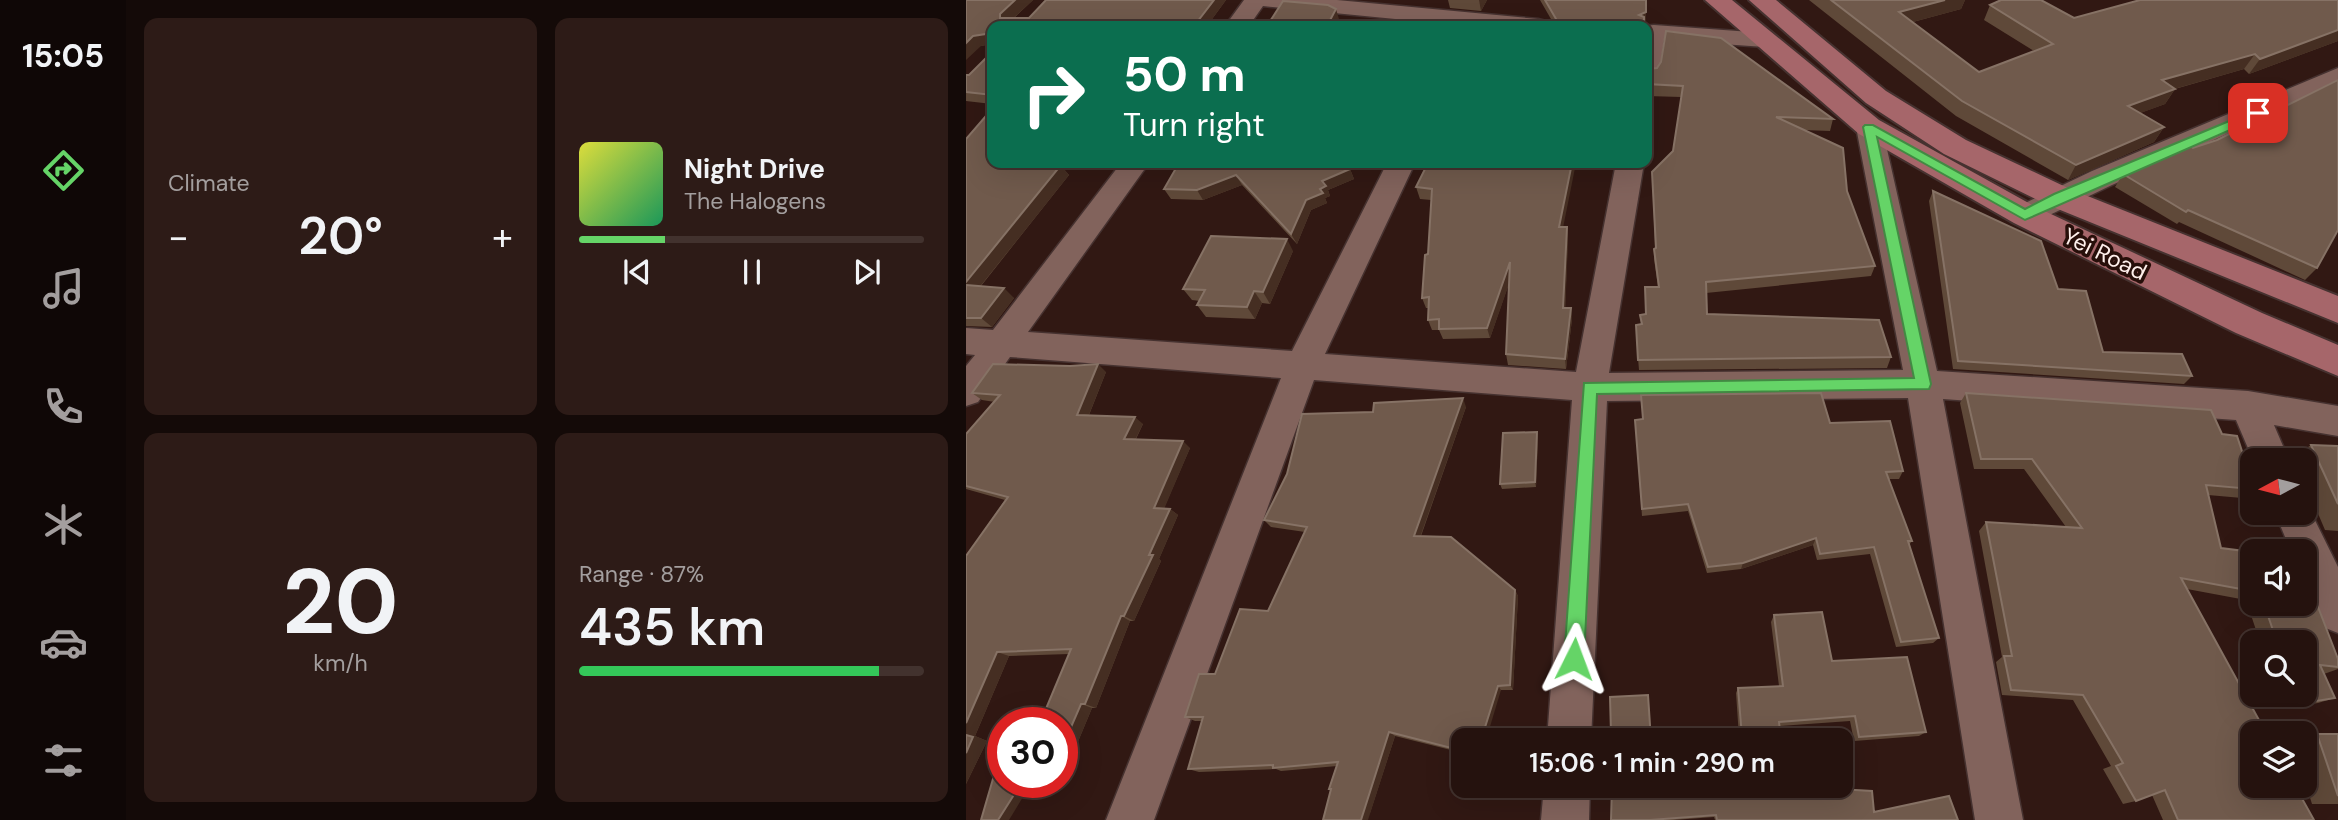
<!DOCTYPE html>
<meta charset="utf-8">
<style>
body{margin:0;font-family:"DM Sans",sans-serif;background:#2d1b17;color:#f1f3f6;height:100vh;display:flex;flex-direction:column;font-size:26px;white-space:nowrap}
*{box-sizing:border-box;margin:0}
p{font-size:23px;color:#a39e9e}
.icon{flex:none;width:38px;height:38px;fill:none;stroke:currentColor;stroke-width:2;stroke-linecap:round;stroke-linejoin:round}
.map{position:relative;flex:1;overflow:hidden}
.details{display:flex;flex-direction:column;gap:18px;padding:18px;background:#140a08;width:840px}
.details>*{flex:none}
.hud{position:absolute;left:21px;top:21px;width:665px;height:147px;border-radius:14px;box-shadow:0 7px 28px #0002,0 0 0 2px #42322e;background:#0b6e4f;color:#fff;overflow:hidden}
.needle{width:46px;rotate:263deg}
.fabs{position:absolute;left:1274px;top:448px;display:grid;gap:14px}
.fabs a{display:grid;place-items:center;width:77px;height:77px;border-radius:14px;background:#25120e;box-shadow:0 7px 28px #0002,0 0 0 2px #42322e;font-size:35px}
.speed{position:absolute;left:21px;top:707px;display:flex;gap:14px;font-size:35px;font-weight:700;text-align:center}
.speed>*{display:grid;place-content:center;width:91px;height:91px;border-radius:50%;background:#25120e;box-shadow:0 7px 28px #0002,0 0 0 2px #42322e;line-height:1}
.speed .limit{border:10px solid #d22;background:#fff;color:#111}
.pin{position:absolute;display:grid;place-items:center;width:60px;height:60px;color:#fff;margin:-30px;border-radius:14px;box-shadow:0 4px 10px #0006}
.me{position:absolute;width:77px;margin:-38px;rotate:3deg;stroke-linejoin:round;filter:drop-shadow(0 0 5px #0008)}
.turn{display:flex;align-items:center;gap:24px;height:147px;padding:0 21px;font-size:32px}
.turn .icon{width:91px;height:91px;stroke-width:2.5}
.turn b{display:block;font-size:49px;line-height:60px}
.big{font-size:52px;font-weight:600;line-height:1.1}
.details .widget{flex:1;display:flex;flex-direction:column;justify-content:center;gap:10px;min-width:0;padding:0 24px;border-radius:14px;background:#2d1b17}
.details .dial{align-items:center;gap:0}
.dial b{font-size:91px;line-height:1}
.song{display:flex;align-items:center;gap:21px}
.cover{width:84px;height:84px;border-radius:10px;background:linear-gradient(135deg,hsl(60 70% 55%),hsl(150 70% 35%))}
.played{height:7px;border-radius:4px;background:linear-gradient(90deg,#65d467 25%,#42322e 25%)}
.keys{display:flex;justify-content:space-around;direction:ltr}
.heat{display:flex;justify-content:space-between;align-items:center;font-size:38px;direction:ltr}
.charge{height:10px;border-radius:5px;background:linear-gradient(90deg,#34c759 87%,#42322e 0)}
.details .tiles{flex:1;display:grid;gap:18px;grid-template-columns:repeat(2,1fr)}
.trip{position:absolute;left:485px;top:728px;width:402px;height:70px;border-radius:14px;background:#25120e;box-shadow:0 7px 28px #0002,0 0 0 2px #42322e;font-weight:600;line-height:70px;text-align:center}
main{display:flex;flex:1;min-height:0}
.tabs{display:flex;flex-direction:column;width:126px;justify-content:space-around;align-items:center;background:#0f0706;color:#a39e9e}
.tabs .icon{width:49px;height:49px}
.tabs .selected{color:#65d467}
.tabs b{font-size:32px;color:#f1f3f6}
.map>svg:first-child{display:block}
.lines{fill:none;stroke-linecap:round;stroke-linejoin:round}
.street-casing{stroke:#463230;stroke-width:3}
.primary-casing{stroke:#463230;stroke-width:4}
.street{fill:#82635c;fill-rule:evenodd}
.primary{fill:#a6666a;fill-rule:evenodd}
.wall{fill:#5f4939}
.shaded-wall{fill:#452e22}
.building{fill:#705a4c;stroke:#867265;stroke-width:2}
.route{fill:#65d467;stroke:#428a43;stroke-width:2}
.labels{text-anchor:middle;stroke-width:7;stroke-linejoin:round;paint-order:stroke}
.street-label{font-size:23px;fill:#feefeb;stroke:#270f0a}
</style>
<main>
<nav class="tabs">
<b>15:05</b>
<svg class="icon selected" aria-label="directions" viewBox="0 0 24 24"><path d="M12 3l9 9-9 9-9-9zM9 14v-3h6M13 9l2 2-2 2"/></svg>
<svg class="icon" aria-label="music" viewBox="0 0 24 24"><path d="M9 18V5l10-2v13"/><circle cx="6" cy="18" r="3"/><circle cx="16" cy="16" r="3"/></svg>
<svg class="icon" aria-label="phone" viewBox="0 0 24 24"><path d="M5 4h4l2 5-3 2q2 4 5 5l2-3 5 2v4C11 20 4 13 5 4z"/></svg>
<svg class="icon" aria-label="climate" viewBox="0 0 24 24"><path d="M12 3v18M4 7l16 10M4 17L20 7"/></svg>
<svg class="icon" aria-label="car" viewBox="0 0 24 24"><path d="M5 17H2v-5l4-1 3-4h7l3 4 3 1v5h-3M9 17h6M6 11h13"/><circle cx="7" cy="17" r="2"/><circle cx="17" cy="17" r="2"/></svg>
<svg class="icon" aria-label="filters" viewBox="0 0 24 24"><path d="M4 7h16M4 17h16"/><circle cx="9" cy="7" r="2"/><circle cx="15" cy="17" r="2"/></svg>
</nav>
<section class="details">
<div class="tiles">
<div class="widget"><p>Climate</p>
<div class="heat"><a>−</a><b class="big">20°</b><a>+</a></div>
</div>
<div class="widget">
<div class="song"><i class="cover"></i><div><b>Night Drive</b><p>The Halogens</p></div></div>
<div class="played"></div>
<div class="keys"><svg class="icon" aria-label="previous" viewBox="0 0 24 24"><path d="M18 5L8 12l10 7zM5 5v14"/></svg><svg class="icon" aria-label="pause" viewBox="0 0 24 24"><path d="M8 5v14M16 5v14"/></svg><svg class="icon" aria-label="next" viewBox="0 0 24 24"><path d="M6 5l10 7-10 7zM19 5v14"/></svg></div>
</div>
<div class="widget dial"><b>20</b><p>km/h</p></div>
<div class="widget"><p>Range · 87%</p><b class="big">435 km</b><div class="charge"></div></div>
</div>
</section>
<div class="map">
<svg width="1372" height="820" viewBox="0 0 1372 820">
<rect width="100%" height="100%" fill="#311813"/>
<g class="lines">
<g class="street-casing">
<g id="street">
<path d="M278,0H371L572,19L580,21L584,26H501L297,6L283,26H259Z"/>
<path d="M688,25L799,33L807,35L811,40L807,45L799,47L698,40L693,72L690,77L681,79V26H676Z"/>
<path d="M1372,68V85L1146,185L1069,222L1059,225L1049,222L1044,215L1049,208L1126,171Z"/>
<path d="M903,119L912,121L916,127L971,371L1282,391L1372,406V436L1308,425L1323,460H1287L1270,420L977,399L1057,820H1009L942,398L641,401L625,740H581L606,400L348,380L188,820H140L315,378L44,357L12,402L0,406V366L9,355L0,354V328L27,330L155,163H183L62,332L326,351L421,163H449L359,354L610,372L650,163H678L643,373L937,370L890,127L894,121Z"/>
<path d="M1339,500L1372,567V633L1357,627L1339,583V551H1325L1309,513H1339Z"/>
<path d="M578,786H624L623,820H575Z"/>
</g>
</g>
<g class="primary-casing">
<g id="primary">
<path d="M739,0H766L913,120L1070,207L1296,313L1372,345V376L1270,333L1048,223L893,134Z"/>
<path d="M783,0H810L920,91L1000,140L1104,189L1372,296V323L1082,205L978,154L900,103Z"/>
</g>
</g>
<use href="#street" class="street"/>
<use href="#primary" class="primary"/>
</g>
<g class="wall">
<path d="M0,0H67L48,18H63L80,0H260L241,26H26V104L0,101V75H3L20,58V45L15,46Z"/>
<path d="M482,0H521L515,11L484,8Z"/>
<path d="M574,0H680V23L678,24V26H589Z"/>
<path d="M843,0H999L995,9L947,22L1013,72L1068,51L1018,20L1024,5L1108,18L1372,0V41L1283,74L1278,69L1209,89L1199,104L1174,113L1198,127L1188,142L1102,180L990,116Z"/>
<path d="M681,69L867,119L864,131L837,130L881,191L909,266L905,276L740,293L741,314L925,357L921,368L673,370L670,335L675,324L674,315L679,314L692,287L688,259V249L689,248L686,172L707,151L715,97L681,96Z"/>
<path d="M0,139L96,167L103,175L15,286L48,298L26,327L0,326Z"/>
<path d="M213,163L384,169L388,179L362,190L364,196L359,198L361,203L345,210L331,244L276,185L237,200L205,199L198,189Z"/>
<path d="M462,163L597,227H601L602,238L599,308H605L606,319L600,369L542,365L540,354L543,283L524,338L477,339L473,330H466L462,320V308H460L456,298L462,254L465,200L454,199L450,187Z"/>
<path d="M1157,174L1351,268L1339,280L1213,222L1211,224L1149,187Z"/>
<path d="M967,191L1092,289L1137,352L1226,376L1218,384L987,369L963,201Z"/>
<path d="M327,251L304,304L296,303L289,319L240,317L231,305L234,301L226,300L217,289Z"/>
<path d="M140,372L123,415L177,424L170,439L224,448L198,508L204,509L212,515L193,559L195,561L168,621H164L130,708H126L111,744L96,743V723L103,654L43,656L9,736L21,741L0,784V556L39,500L0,489V434L29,402L16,400L6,393Z"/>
<path d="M1000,393L1256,434L1286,482V491L1276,498L1242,495L1255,548L1286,552V604H1339L1372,659V669L1358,674L1369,698L1352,703L1315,709L1311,695H1339V642H1294L1280,600L1221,589L1286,733L1348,820H1197L1186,795L1170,801L1157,804L1137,769L1145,766L1107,700L1036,695L1030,662L1036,657L1013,531L1020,522L1100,527L1058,469H1008L994,403Z"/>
<path d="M500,407L455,536L549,590L552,596L547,690H535L497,740V753L429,736L404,813L365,790L371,766L315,771L310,769L233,772L222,769L236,721H229L219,717L249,674L302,611L339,532L305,527L298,520L407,412Z"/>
<path d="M669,420L864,423L937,471L933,479H923L946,541L943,545L973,638L967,643L930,647L904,554L851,560L847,545L775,569L741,573L722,511L676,516Z"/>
<path d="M572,437L570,487L536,489L534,484Z"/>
<path d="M1345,445L1372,446V531L1359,530L1339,483V460H1329L1327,457Z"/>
<path d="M808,615L866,661L960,732L953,736L888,741L884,721L814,726L773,737L770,693L772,688L813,686L805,622Z"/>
<path d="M1351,734H1372V804H1346L1339,782V737Z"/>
<path d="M646,786L908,812L992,820H749L748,817L708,820H645Z"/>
</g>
<g class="shaded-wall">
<path d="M49,0H67L41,24L34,18V14Z"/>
<path d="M248,0H260L241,26H228Z"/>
<path d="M513,0H521L515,11Z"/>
<path d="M680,0V23L673,26V15Z"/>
<path d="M979,0H999L995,9L928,27L933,12Z"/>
<path d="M370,9L373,19L370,26H361Z"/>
<path d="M1372,30V41L1283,74L1294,59Z"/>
<path d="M20,34L26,44L15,46L0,60V43L7,36Z"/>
<path d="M1289,54L1278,69L1187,95L1196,80Z"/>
<path d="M1209,89L1199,104L1153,121L1162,106Z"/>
<path d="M1198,127L1188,142L1102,180L1110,165Z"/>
<path d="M84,163H99L96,167L103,175L8,294L0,287V282Z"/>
<path d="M606,163H610L595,238L593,227Z"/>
<path d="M384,169L388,179L362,190L364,196L359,198L361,203L345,210L331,244L325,234L340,200L354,189L356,181Z"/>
<path d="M270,175L276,185L237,200L231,190Z"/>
<path d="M601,227L602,238L599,319L597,308Z"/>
<path d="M321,239L327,251L304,304L297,292Z"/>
<path d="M544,262L547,273L524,338L521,328Z"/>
<path d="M38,288L48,298L26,327L15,318Z"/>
<path d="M288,291L296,303L289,319L281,307Z"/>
<path d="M605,308L606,319L600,369L599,359Z"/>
<path d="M132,364L140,372L120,422L111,415Z"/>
<path d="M497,398L500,407L452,543L448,536Z"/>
<path d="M169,417L177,424L166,446L158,439Z"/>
<path d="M571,432L572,437L570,487L569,482Z"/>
<path d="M217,441L224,448L196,514L188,508Z"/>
<path d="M204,509L212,515L193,559L195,561L168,621L158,616Z"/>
<path d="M850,538L847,545L775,569L777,563Z"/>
<path d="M549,590L552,596L547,690L544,685Z"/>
<path d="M155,616L164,621L130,708L119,704Z"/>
<path d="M31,652L43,656L9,736L21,741L0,784V723Z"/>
<path d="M532,686L535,690L520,740H515Z"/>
<path d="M115,704L126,708L111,744L99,741Z"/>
<path d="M423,732L429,736L402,820H395Z"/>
<path d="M56,782H66L43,820H32Z"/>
</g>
<g class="building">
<path d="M0,0H49L34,14V18H63L80,0H248L228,26H26V95L0,92V75H3L20,58V34L7,36L0,43Z"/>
<path d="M579,0H680V12L673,15L678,17V26H592L593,24Z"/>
<path d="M865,0H979L933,12L1013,72L1087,44L1024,5L1035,0H1075L1108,18L1174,0H1372V30L1294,59L1289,54L1196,80L1209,89L1162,106L1198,127L1110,165L996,101Z"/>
<path d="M317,1L362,5L370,9L361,26H301Z"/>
<path d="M700,31L755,38L867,119L810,117L877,148L881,191L909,266L740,282L741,314L913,320L925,357L672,360L670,325L676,324L674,315L680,314L679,287H693L688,249L690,248L686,172L707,151L717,86L681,84V69L691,68L695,62Z"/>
<path d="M1372,80V230L1351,268L1222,210L1220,212L1157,174L1223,145L1227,148L1251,140Z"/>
<path d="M26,109V163H84L82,165H95L0,282V139Z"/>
<path d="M213,163H379L384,169L356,181L360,186L354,189L357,193L340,200L325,234L270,175L231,190L198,189Z"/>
<path d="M462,163H606L593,227H601L597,308H605L599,359L540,354L544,262L521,328L473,329V319L462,320L463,297L456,298L459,255L462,254L466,189L450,187Z"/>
<path d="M967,191L1075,241L1092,289L1120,291L1137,352L1216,354L1226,376L992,361Z"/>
<path d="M245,236L321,239L297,292L288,291L281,307L231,305L239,290L217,289Z"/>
<path d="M0,285L38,288L15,318H0Z"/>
<path d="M27,364L104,366L132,364L111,415L169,417L158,439L217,441L188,508L204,509L183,555H187L158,616H155L119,704H115L99,741H96V723H74L105,649L31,652L0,723V556L42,497L0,486V434L34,395L6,393Z"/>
<path d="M855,393L864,423L924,421L937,471L920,472L946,541H942L973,638L935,642L908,547L854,554L850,538L777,563L742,567L722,504L676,509L669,420L677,419L675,395Z"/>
<path d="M1000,393L1245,410L1256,434L1271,436L1286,482V489L1240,485L1255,548L1286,552V591L1215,578L1293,720L1294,733H1286V786H1329L1348,820H1212L1199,790L1170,801L1150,766L1157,763L1117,695L1045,690L1038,656H1046L1020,522L1116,528L1066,459H1015Z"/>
<path d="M497,398L448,536L485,537L549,590L544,685L532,686L515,740H497V751L423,732L395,820H357L365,789H363L372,762L307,768V765L222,769L237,717H219L233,674H249L274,609L302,611L341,527L298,520L321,474L336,414L407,412L408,403Z"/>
<path d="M571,432L569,482L534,484L537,433Z"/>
<path d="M1345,445L1372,446V504Z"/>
<path d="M1339,573L1372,659V667L1354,665L1369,698L1332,704L1328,695H1339V642H1311L1298,604H1339Z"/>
<path d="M856,612L866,661L941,657L960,732L893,737L889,716L813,722L815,740H728L776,737L772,688L817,686L808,615Z"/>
<path d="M682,695L685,740H648L649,733H645L644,697Z"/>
<path d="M1351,734H1372V796Z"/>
<path d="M0,735L7,737L0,753Z"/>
<path d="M36,748H37V782H56L32,820H15Z"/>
<path d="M646,786H821L906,791L908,812L983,796L992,820H751L750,815L684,820H645Z"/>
</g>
<path class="route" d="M1292,109L1298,113L1296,116L1059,220L911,137L965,384L963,389L631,394L618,659L615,666L608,669L601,666L598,659L618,383L948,378L897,127L899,125H907L1059,209L1088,194Z"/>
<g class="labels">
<g class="street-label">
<text transform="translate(1139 254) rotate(26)" y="8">Yei Road</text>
</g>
</g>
</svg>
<div class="fabs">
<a><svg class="needle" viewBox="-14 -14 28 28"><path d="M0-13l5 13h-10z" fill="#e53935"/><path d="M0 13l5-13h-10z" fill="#a39e9e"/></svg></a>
<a><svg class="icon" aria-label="sound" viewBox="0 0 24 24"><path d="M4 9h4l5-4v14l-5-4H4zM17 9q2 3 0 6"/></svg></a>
<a><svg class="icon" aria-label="search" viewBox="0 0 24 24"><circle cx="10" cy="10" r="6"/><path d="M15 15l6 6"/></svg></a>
<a><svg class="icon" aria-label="layers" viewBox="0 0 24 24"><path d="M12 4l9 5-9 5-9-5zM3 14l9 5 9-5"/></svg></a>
</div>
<div class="speed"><div class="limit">30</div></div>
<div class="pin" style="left:1292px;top:113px;background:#d93025"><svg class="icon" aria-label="arrive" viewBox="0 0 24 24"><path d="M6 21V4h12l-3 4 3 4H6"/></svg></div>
<svg class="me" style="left:608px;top:659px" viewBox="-20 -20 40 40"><path d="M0-17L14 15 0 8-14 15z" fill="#65d467" stroke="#fff" stroke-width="4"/></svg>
<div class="trip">15:06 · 1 min · 290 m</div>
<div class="hud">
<div class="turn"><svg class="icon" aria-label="right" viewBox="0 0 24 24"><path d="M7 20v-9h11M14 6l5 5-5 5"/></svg><div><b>50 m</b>Turn right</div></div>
</div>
</div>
</main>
